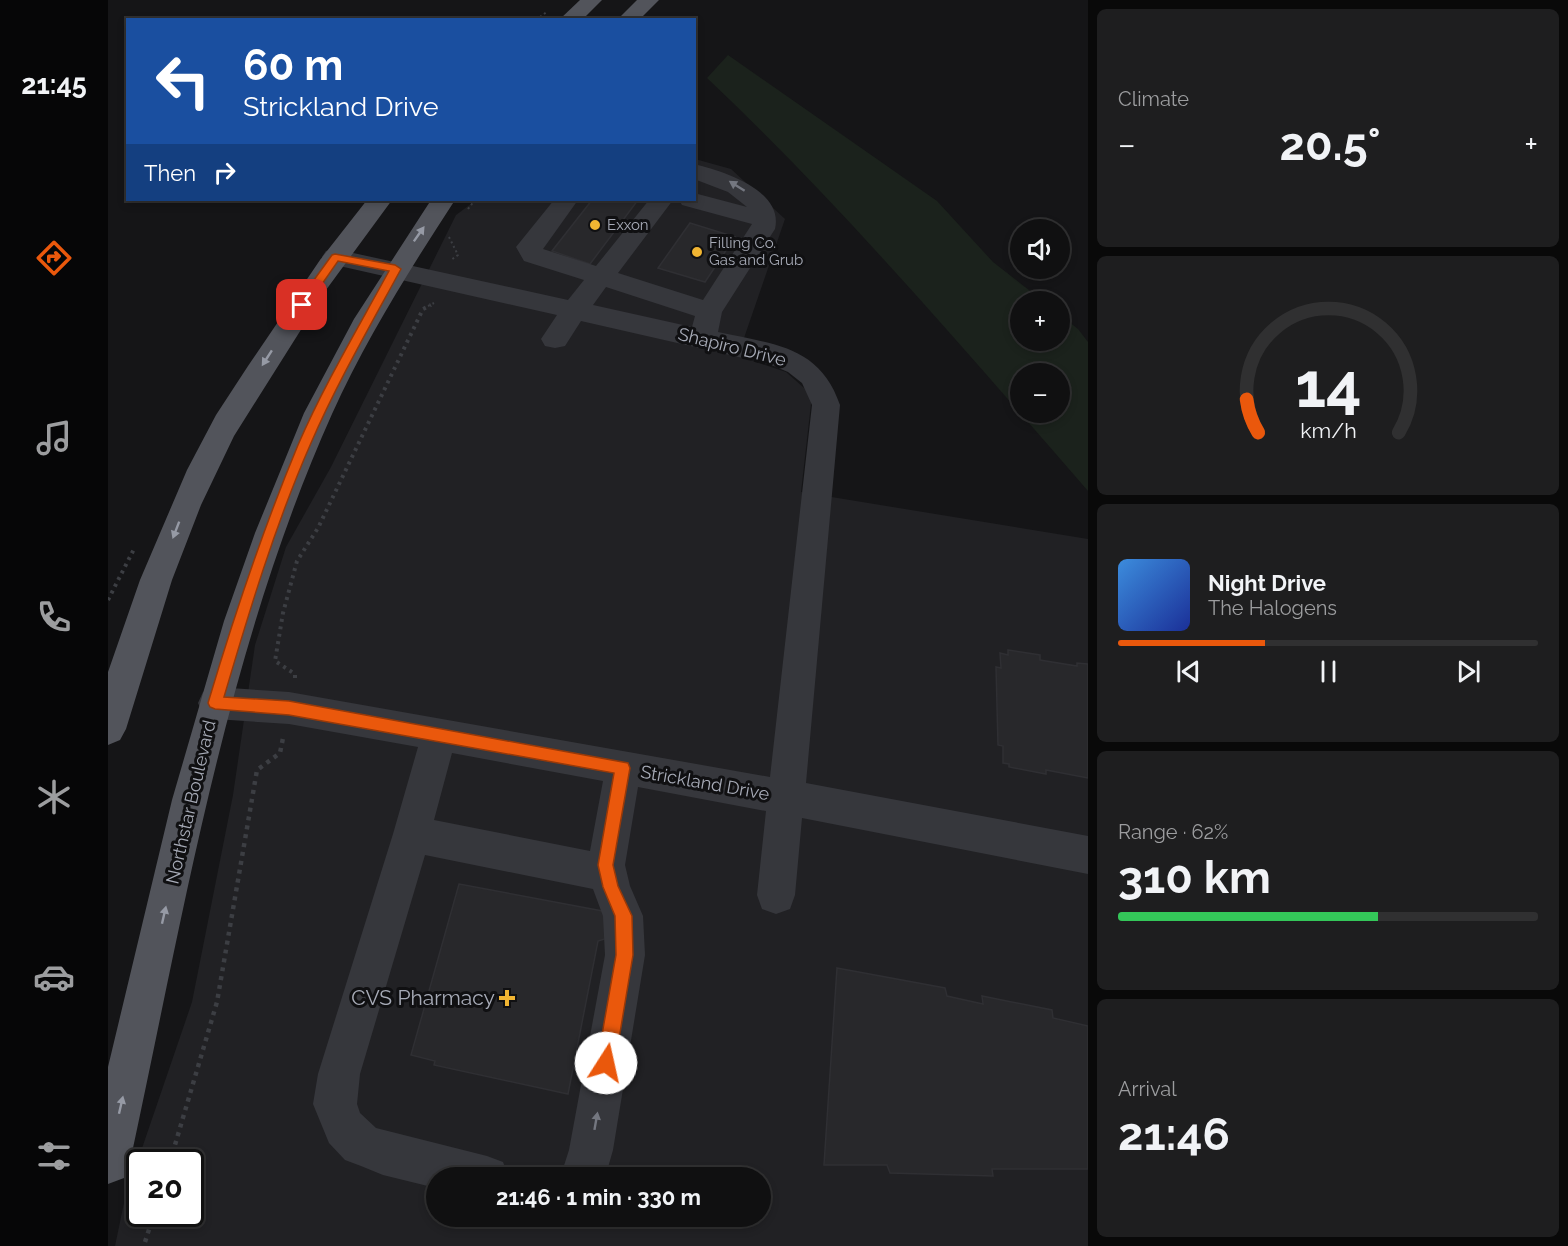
<!DOCTYPE html>
<meta charset="utf-8">
<style>
body{margin:0;font-family:Raleway,sans-serif;background:#1e1e1f;color:#f1f3f6;height:100vh;display:flex;flex-direction:column;font-size:22px;white-space:nowrap}
*{box-sizing:border-box;margin:0}
p{font-size:20px;color:#9c9d9f}
.icon{flex:none;width:33px;height:33px;fill:none;stroke:currentColor;stroke-width:2;stroke-linecap:round;stroke-linejoin:round}
.map{position:relative;flex:1;overflow:hidden}
.sheet{display:flex;flex-direction:column;gap:9px;padding:9px;background:#090909;width:480px}
.sheet>*{flex:none}
.banner{position:absolute;left:18px;top:18px;width:570px;height:183px;border-radius:0px;box-shadow:0 3px 9px #0003,0 0 0 2px #303031;background:#1a4fa0;color:#fff;overflow:hidden}
.controls{position:absolute;left:902px;top:219px;display:grid;gap:12px}
.controls a{display:grid;place-items:center;width:60px;height:60px;border-radius:50%;background:#101011;box-shadow:0 3px 9px #0003,0 0 0 2px #303031;font-size:30px}
.speed{position:absolute;left:18px;top:1149px;display:flex;gap:12px;font-size:30px;font-weight:700;text-align:center}
.speed>*{display:grid;place-content:center;width:78px;height:78px;border-radius:50%;background:#101011;box-shadow:0 3px 9px #0003,0 0 0 2px #303031;line-height:1}
.speed .limit{border:3px solid #111;border-radius:9px;background:#fff;color:#111}
.pin{position:absolute;display:grid;place-items:center;width:51px;height:51px;color:#fff;margin:-26px;border-radius:12px;box-shadow:0 3px 9px #0006}
.me{position:absolute;width:66px;margin:-33px;rotate:10deg;stroke-linejoin:round;filter:drop-shadow(0 0 4px #0008)}
.turn{display:flex;align-items:center;gap:21px;height:126px;padding:0 18px;font-size:27px}
.turn .icon{width:78px;height:78px;stroke-width:2.5}
.turn b{display:block;font-size:42px;line-height:51px}
.then{display:flex;align-items:center;height:57px;padding:0 18px;background:#0003;gap:12px;font-size:22px}
.big{font-size:45px;font-weight:700;line-height:1.1}
.sheet .widget{flex:1;display:flex;flex-direction:column;justify-content:center;gap:9px;min-width:0;padding:0 21px;border-radius:9px;background:#1e1e1f}
.sheet .dial{align-items:center;gap:0}
.dial svg{height:156px;overflow:visible;fill:none;stroke:#303031;stroke-width:7;stroke-linecap:round;text-anchor:middle}
.dial text{fill:#f1f3f6;stroke:none}
.song{display:flex;align-items:center;gap:18px}
.cover{width:72px;height:72px;border-radius:9px;background:linear-gradient(135deg,hsl(210 70% 55%),hsl(230 70% 35%))}
.played{height:6px;border-radius:3px;background:linear-gradient(90deg,#ea580c 35%,#303031 35%)}
.keys{display:flex;justify-content:space-around;direction:ltr}
.heat{display:flex;justify-content:space-between;align-items:center;font-size:33px;direction:ltr}
.charge{height:9px;border-radius:4px;background:linear-gradient(90deg,#34c759 62%,#303031 0)}
.trip{position:absolute;left:318px;top:1167px;width:345px;height:60px;border-radius:30px;background:#101011;box-shadow:0 3px 9px #0003,0 0 0 2px #303031;font-weight:700;line-height:60px;text-align:center}
main{display:flex;flex:1;min-height:0}
.dock{display:flex;flex-direction:column;width:108px;justify-content:space-around;align-items:center;background:#060607;color:#9c9d9f}
.dock .icon{width:42px;height:42px}
.dock .on{color:#ea580c}
.dock b{font-size:27px;color:#f1f3f6}
.map>svg:first-child{display:block}
.built{fill:#212124;fill-rule:evenodd}
.green{fill:#1b221c;fill-rule:evenodd}
.building{fill:#28282b;stroke:#2f2f33;stroke-width:1.5}
.lines{fill:none;stroke-linecap:round;stroke-linejoin:round}
.path-far2{stroke:#3c3e43;stroke-width:2;stroke-dasharray:2 3;stroke-linecap:butt}
.path-far1{stroke:#3c3e43;stroke-width:4;stroke-dasharray:3 4.5;stroke-linecap:butt}
.path{stroke:#3c3e43;stroke-width:4.5;stroke-dasharray:4 5;stroke-linecap:butt}
.minor{fill:#36373c;fill-rule:evenodd}
.major{fill:#52545b;fill-rule:evenodd}
.oneway{fill:#747780}
.oneway2{fill:#969aa5}
.route{fill:#ea580c;stroke:#983908;stroke-width:1.5}
.poi-dot{fill:#f1b532;stroke:#101012;stroke-width:2}
.labels{text-anchor:middle;stroke-width:6;stroke-linejoin:round;paint-order:stroke}
.far-poi-label{font-size:15px;fill:#a7abb7;stroke:#101012;text-anchor:start}
.street-label{font-size:18px;fill:#a7abb7;stroke:#101012}
.near-poi-label{font-size:21px;fill:#a7abb7;stroke:#101012;text-anchor:end}
</style>
<main>
<nav class="dock">
<b>21:45</b>
<svg class="icon on" aria-label="directions" viewBox="0 0 24 24"><path d="M12 3l9 9-9 9-9-9zM9 14v-3h6M13 9l2 2-2 2"/></svg>
<svg class="icon" aria-label="music" viewBox="0 0 24 24"><path d="M9 18V5l10-2v13"/><circle cx="6" cy="18" r="3"/><circle cx="16" cy="16" r="3"/></svg>
<svg class="icon" aria-label="phone" viewBox="0 0 24 24"><path d="M5 4h4l2 5-3 2q2 4 5 5l2-3 5 2v4C11 20 4 13 5 4z"/></svg>
<svg class="icon" aria-label="climate" viewBox="0 0 24 24"><path d="M12 3v18M4 7l16 10M4 17L20 7"/></svg>
<svg class="icon" aria-label="car" viewBox="0 0 24 24"><path d="M5 17H2v-5l4-1 3-4h7l3 4 3 1v5h-3M9 17h6M6 11h13"/><circle cx="7" cy="17" r="2"/><circle cx="17" cy="17" r="2"/></svg>
<svg class="icon" aria-label="filters" viewBox="0 0 24 24"><path d="M4 7h16M4 17h16"/><circle cx="9" cy="7" r="2"/><circle cx="15" cy="17" r="2"/></svg>
</nav>
<div class="map">
<svg width="980" height="1246" viewBox="0 0 980 1246">
<rect width="100%" height="100%" fill="#151517"/>
<path class="built" d="M587,159L623,169L677,219L636,338L633,357L678,372L704,395L693,492L980,539V1246H7L17,1198L84,1002L125,795L147,645L178,547L223,467L348,215L368,200H586ZM32,1162H82V1214H32ZM328,1178H652V1216H328Z"/>
<path class="green" d="M620,55L829,201L885,262L935,301L912,302V340H951V314L970,329L980,342V491C857,350 735,207 599,78ZM912,374H951V412H912Z"/>
<g class="building">
<path d="M484,200H530L482,264L444,251Z"/>
<path d="M582,223L627,237L597,282L550,268Z"/>
<path d="M900,650L932,655V660L969,666V663L980,664V778L938,770V774L901,767V764L895,763V746L890,745L888,667L893,668L892,653L900,655Z"/>
<path d="M351,884L505,913L509,935L490,941L460,1094L326,1065L327,1061L303,1055Z"/>
<path d="M729,968L837,988L839,996L875,1004L874,996L944,1010L945,1018L980,1026V1169H884L885,1176L782,1173L779,1165H716Z"/>
</g>
<g class="lines">
<g class="path-far2">
<path d="M428,20L440,11"/>
<path d="M360,209L367,200"/>
<path d="M341,237L350,255L343,260"/>
<path d="M320,306L326,303"/>
</g>
<g class="path-far1">
<path d="M0,600L27,547"/>
<path d="M187,678V674L167,661L175,613L189,561L210,528L315,309L323,305"/>
</g>
<g class="path">
<path d="M62,1162L109,1002L149,770L172,753L175,738"/>
<path d="M37,1242L46,1214"/>
</g>
<path class="minor" d="M586,164C615,171 676,190 667,229L614,312L610,332C664,344 712,345 732,405L698,783L980,836V874L694,818L687,895L682,909L668,914L654,909L649,895L658,811L530,787L517,865L522,886L535,916L537,955L505,1150L497,1178H452L461,1150L497,955L495,916L485,889L317,855L252,1074L249,1104L252,1113L268,1128L379,1156L395,1162L401,1178H328V1188L275,1175L253,1166L237,1160L221,1143L205,1104L210,1074L285,834L310,747L181,724L107,719L95,714L90,703L95,692L107,687L181,692L662,777L704,405L694,383L680,372L661,364L473,321L457,346L447,348L437,346L433,339L449,315L227,265L218,263L214,257L218,251L227,249L460,300L476,280L416,261L408,247L446,200H470L435,249L488,266L541,200H565L510,273L595,300L644,224L574,205L571,200H586V193L639,207L620,192L586,179ZM498,287L587,316L584,327L485,305ZM344,753L495,781L482,851L326,820Z"/>
<g class="major">
<path d="M472,0H494L474,20H451Z"/>
<path d="M529,0H551L531,20H509Z"/>
<path d="M259,200H284L218,290L126,436L93,505L64,580L18,729L12,740L0,745V672L32,580L79,470L108,415L140,366L212,260Z"/>
<path d="M323,200H347C302,269 258,339 224,414C119,648 76,912 22,1162L16,1178L0,1184V1067L64,800L116,621L147,533L196,413L246,319Z"/>
</g>
</g>
<defs><path id="oneway-solid" d="M-6-.8H1V-3.2L6.5 0L1 3.2V.8H-6Z" transform="scale(1.5)"/></defs>
<g class="oneway">
<use href="#oneway-solid" transform="translate(629 186) rotate(-148)"/>
<use href="#oneway-solid" transform="translate(488 1121) rotate(-80)"/>
</g>
<g class="oneway2">
<use href="#oneway-solid" transform="translate(311 234) rotate(-55)"/>
<use href="#oneway-solid" transform="translate(159 358) rotate(123)"/>
<use href="#oneway-solid" transform="translate(68 530) rotate(111)"/>
<use href="#oneway-solid" transform="translate(56 915) rotate(-77)"/>
<use href="#oneway-solid" transform="translate(13 1105) rotate(-77)"/>
</g>
<path class="route" d="M227,254L287,265L293,269C262,326 229,383 203,443C167,525 141,612 116,697L181,701L520,763L522,768L505,865L510,886L524,916L525,955L507,1063L504,1069L498,1072L492,1069L489,1063L508,955L507,916L495,887L490,865L506,773L181,715L107,709L102,707L100,703C126,616 155,529 190,445C216,385 250,328 281,271L230,261L198,307H190V302L224,255Z"/>
<g class="poi-dot">
<circle cx="487" cy="225" r="6"/>
<circle cx="589" cy="252" r="6"/>
<path d="M396 989h6v6h6v6h-6v6h-6v-6h-6v-6h6z"/>
</g>
<g class="labels">
<g class="far-poi-label">
<text x="499" y="230">Exxon</text>
<text x="601" y="248">Filling Co.<tspan x="601" dy="17">Gas and Grub</tspan></text>
</g>
<g class="street-label">
<text transform="translate(624 347) rotate(14)" y="6">Shapiro Drive</text>
<text transform="translate(597 783) rotate(10)" y="6">Strickland Drive</text>
<text transform="translate(83 802) rotate(-77)" y="6">Northstar Boulevard</text>
</g>
<g class="near-poi-label">
<text x="387" y="1005">CVS Pharmacy</text>
</g>
</g>
</svg>
<div class="controls">
<a><svg class="icon" aria-label="sound" viewBox="0 0 24 24"><path d="M4 9h4l5-4v14l-5-4H4zM17 9q2 3 0 6"/></svg></a>
<a>+</a>
<a>−</a>
</div>
<div class="speed"><div class="limit">20</div></div>
<div class="pin" style="left:194px;top:305px;background:#d93025"><svg class="icon" aria-label="arrive" viewBox="0 0 24 24"><path d="M6 21V4h12l-3 4 3 4H6"/></svg></div>
<svg class="me" style="left:498px;top:1063px" viewBox="-20 -20 40 40"><circle r="19" fill="#fff"/><path d="M0-13L10 11 0 6-10 11z" fill="#ea580c"/></svg>
<div class="trip">21:46 · 1 min · 330 m</div>
<div class="banner">
<div class="turn"><svg class="icon" aria-label="left" viewBox="0 0 24 24"><path d="M17 20v-9H6M10 6l-5 5 5 5"/></svg><div><b>60 m</b>Strickland Drive</div></div>
<div class="then">Then<svg class="icon" aria-label="right" viewBox="0 0 24 24"><path d="M7 20v-9h11M14 6l5 5-5 5"/></svg></div>
</div>
</div>
<section class="sheet">
<div class="widget"><p>Climate</p>
<div class="heat"><a>−</a><b class="big">20.5°</b><a>+</a></div>
</div>
<div class="widget dial"><svg viewBox="0 0 100 80">
<path d="M14 69A42 42 0 1 1 86 69"/>
<path d="M14 69A42 42 0 0 1 8 52" stroke="#ea580c"/>
<text x="50" y="56" font-size="32" font-weight="700">14</text>
<text x="50" y="72" font-size="11">km/h</text>
</svg></div>
<div class="widget">
<div class="song"><i class="cover"></i><div><b>Night Drive</b><p>The Halogens</p></div></div>
<div class="played"></div>
<div class="keys"><svg class="icon" aria-label="previous" viewBox="0 0 24 24"><path d="M18 5L8 12l10 7zM5 5v14"/></svg><svg class="icon" aria-label="pause" viewBox="0 0 24 24"><path d="M8 5v14M16 5v14"/></svg><svg class="icon" aria-label="next" viewBox="0 0 24 24"><path d="M6 5l10 7-10 7zM19 5v14"/></svg></div>
</div>
<div class="widget"><p>Range · 62%</p><b class="big">310 km</b><div class="charge"></div></div>
<div class="widget"><p>Arrival</p><b class="big">21:46</b></div>
</section>
</main>
